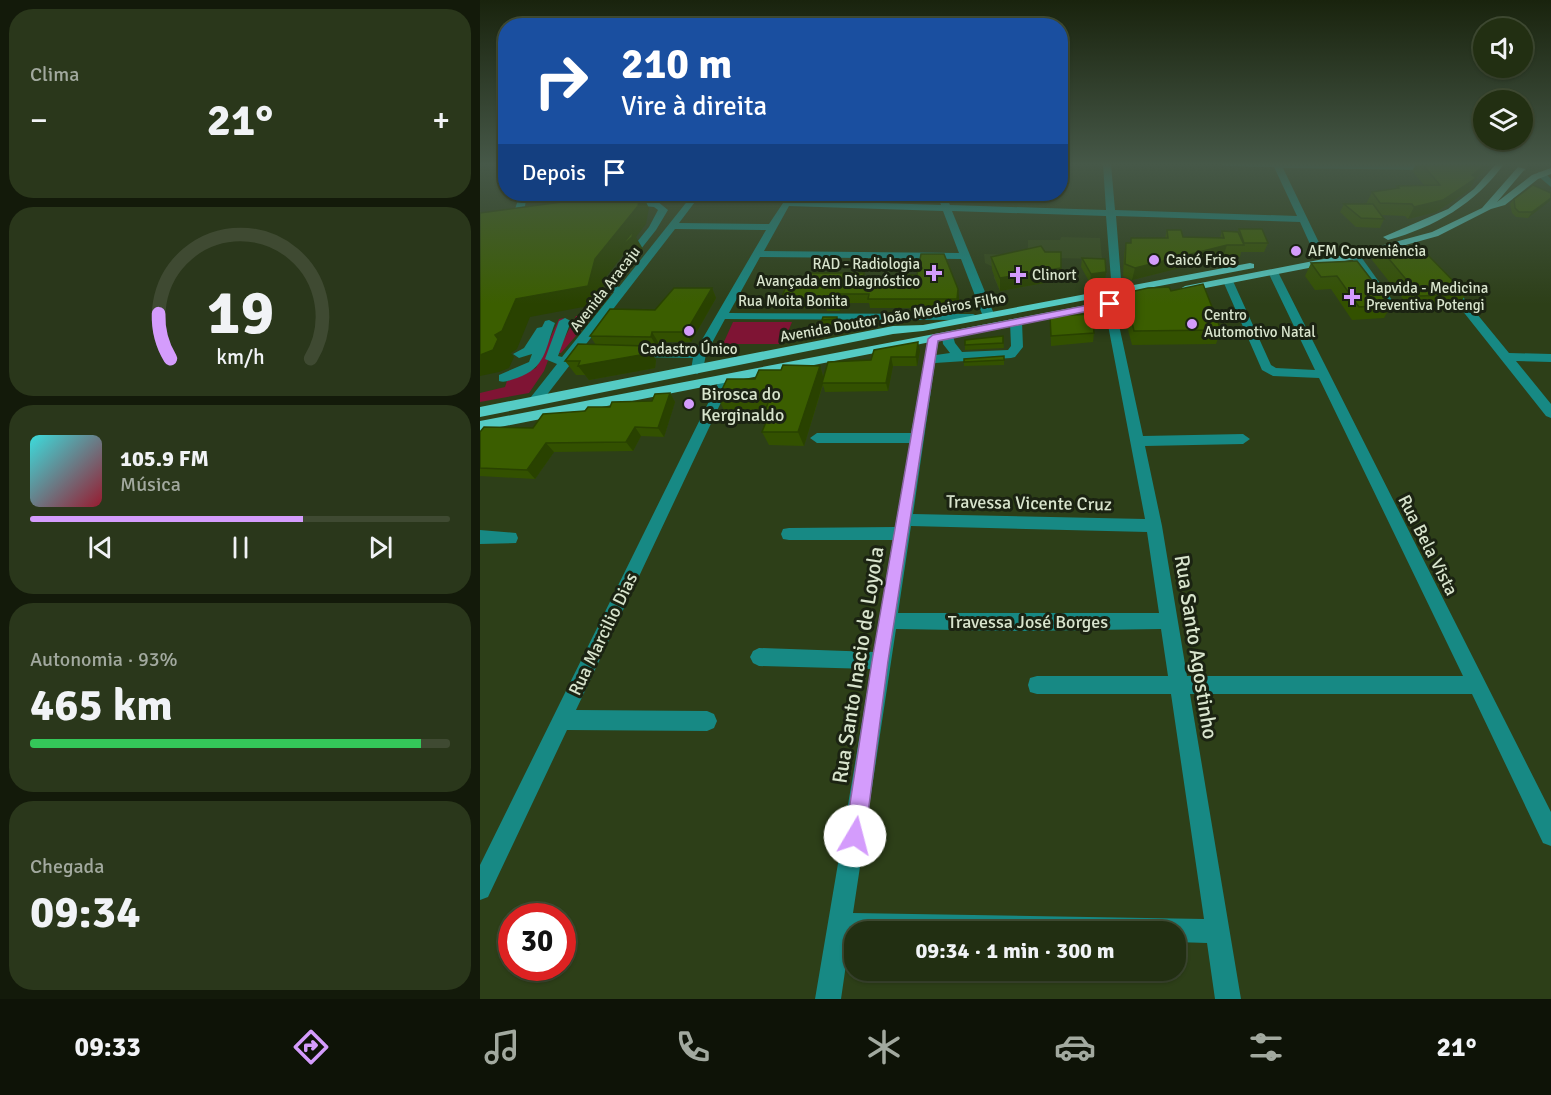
<!DOCTYPE html>
<html lang="pt">
<meta charset="utf-8">
<style>
body{margin:0;font-family:Signika,sans-serif;background:#2a371b;color:#f1f3f6;height:100vh;display:flex;flex-direction:column;font-size:22px;white-space:nowrap}
*{box-sizing:border-box;margin:0}
p{font-size:20px;color:#a2a99f}
.icon{flex:none;width:33px;height:33px;fill:none;stroke:currentColor;stroke-width:2;stroke-linecap:round;stroke-linejoin:round}
.map{position:relative;flex:1;overflow:hidden}
.panel{display:flex;flex-direction:column;gap:9px;padding:9px;background:#131a0a;width:480px}
.panel>*{flex:none}
.hud{position:absolute;left:18px;top:18px;width:570px;height:183px;border-radius:24px;box-shadow:0 2px 4px #0004,0 0 0 2px #3f4a32;background:#1a4fa0;color:#fff;overflow:hidden}
.controls{position:absolute;left:993px;top:18px;display:grid;gap:12px}
.controls a{display:grid;place-items:center;width:60px;height:60px;border-radius:50%;background:#222f12;box-shadow:0 2px 4px #0004,0 0 0 2px #3f4a32;font-size:30px}
.speed{position:absolute;left:18px;top:903px;display:flex;gap:12px;font-size:30px;font-weight:700;text-align:center}
.speed>*{display:grid;place-content:center;width:78px;height:78px;border-radius:50%;background:#222f12;box-shadow:0 2px 4px #0004,0 0 0 2px #3f4a32;line-height:1}
.speed .limit{border:9px solid #d22;background:#fff;color:#111}
.pin{position:absolute;display:grid;place-items:center;width:51px;height:51px;color:#fff;margin:-26px;border-radius:12px;box-shadow:0 3px 9px #0006}
.me{position:absolute;width:66px;margin:-33px;rotate:8deg;stroke-linejoin:round;filter:drop-shadow(0 0 4px #0008)}
.turn{display:flex;align-items:center;gap:21px;height:126px;padding:0 24px;font-size:27px}
.turn .icon{width:78px;height:78px;stroke-width:2.5}
.turn b{display:block;font-size:42px;line-height:51px}
.then{display:flex;align-items:center;height:57px;padding:0 24px;background:#0003;gap:12px;font-size:22px}
.big{font-size:45px;font-weight:700;line-height:1.1}
.panel .widget{flex:1;display:flex;flex-direction:column;justify-content:center;gap:9px;min-width:0;padding:0 21px;border-radius:24px;background:#2a371b}
.panel .dial{align-items:center;gap:0}
.dial svg{height:156px;overflow:visible;fill:none;stroke:#3f4a32;stroke-width:7;stroke-linecap:round;text-anchor:middle}
.dial text{fill:#f1f3f6;stroke:none}
.song{display:flex;align-items:center;gap:18px}
.cover{width:72px;height:72px;border-radius:9px;background:linear-gradient(135deg,hsl(180 70% 55%),hsl(350 70% 35%))}
.played{height:6px;border-radius:3px;background:linear-gradient(90deg,#d49cfc 65%,#3f4a32 65%)}
.keys{display:flex;justify-content:space-around;direction:ltr}
.heat{display:flex;justify-content:space-between;align-items:center;font-size:33px;direction:ltr}
.charge{height:9px;border-radius:4px;background:linear-gradient(90deg,#34c759 93%,#3f4a32 0)}
.trip{position:absolute;left:364px;top:921px;width:342px;height:60px;border-radius:24px;background:#222f12;box-shadow:0 2px 4px #0004,0 0 0 2px #3f4a32;font-weight:700;line-height:60px;text-align:center}
.tabs{display:flex;height:96px;justify-content:space-around;align-items:center;background:#0e1307;color:#a2a99f}
.tabs .icon{width:42px;height:42px}
.tabs .on{color:#d49cfc}
.tabs b{font-size:27px;color:#f1f3f6}
main{display:flex;flex:1;min-height:0}
.map>svg:first-child{display:block}
.built{fill:#34491a}
.green{fill:#7f1434}
.lines{fill:none;stroke-linecap:round;stroke-linejoin:round}
.major-tunnel{stroke:#475833;stroke-width:9;stroke-dasharray:9 4.5;stroke-linecap:butt}
.minor{fill:#178984;fill-rule:evenodd}
.major{fill:#55cbc4;fill-rule:evenodd}
.wall{fill:#335100}
.shaded-wall{fill:#294200}
.building{fill:#3b5e00;stroke:#294200;stroke-width:1.5}
.route{fill:#d49cfc;stroke:#8a65a4;stroke-width:1.5}
.poi-dot{fill:#d49cfc;stroke:#1b2312;stroke-width:2}
.labels{text-anchor:middle;stroke-width:6;stroke-linejoin:round;paint-order:stroke}
.far-poi-label{font-size:15px;fill:#d8e4cd;stroke:#1b2312;text-anchor:start}
.far-street-label{font-size:15px;fill:#d8e4cd;stroke:#1b2312}
.poi-label{font-size:18px;fill:#d8e4cd;stroke:#1b2312;text-anchor:start}
.street-label{font-size:18px;fill:#d8e4cd;stroke:#1b2312}
.near-street-label{font-size:21px;fill:#d8e4cd;stroke:#1b2312}
</style>
<main>
<section class="panel">
<div class="widget"><p>Clima</p>
<div class="heat"><a>−</a><b class="big">21°</b><a>+</a></div>
</div>
<div class="widget dial"><svg viewBox="0 0 100 80">
<path d="M14 69A42 42 0 1 1 86 69"/>
<path d="M14 69A42 42 0 0 1 8 46" stroke="#d49cfc"/>
<text x="50" y="56" font-size="32" font-weight="700">19</text>
<text x="50" y="72" font-size="11">km/h</text>
</svg></div>
<div class="widget">
<div class="song"><i class="cover"></i><div><b>105.9 FM</b><p>Música</p></div></div>
<div class="played"></div>
<div class="keys"><svg class="icon" aria-label="previous" viewBox="0 0 24 24"><path d="M18 5L8 12l10 7zM5 5v14"/></svg><svg class="icon" aria-label="pause" viewBox="0 0 24 24"><path d="M8 5v14M16 5v14"/></svg><svg class="icon" aria-label="next" viewBox="0 0 24 24"><path d="M6 5l10 7-10 7zM19 5v14"/></svg></div>
</div>
<div class="widget"><p>Autonomia · 93%</p><b class="big">465 km</b><div class="charge"></div></div>
<div class="widget"><p>Chegada</p><b class="big">09:34</b></div>
</section>
<div class="map">
<svg width="1071" height="999" viewBox="0 0 1071 999">
<rect width="100%" height="100%" fill="#2d3f18"/>
<path class="built" d="M581,237L620,238L622,259L571,258L520,291L514,278L513,267L505,263L504,254L548,255V240H580Z"/>
<g class="green">
<path d="M319,194H367L369,202L315,201Z"/>
<path d="M115,314L81,353H77L96,316Z"/>
<path d="M84,318L64,371L49,393L0,402V393L25,387L27,381L56,368L79,319Z"/>
<path d="M253,322H312L303,344H243Z"/>
</g>
<g class="lines">
<path class="major-tunnel" d="M1041,169L1044,164"/>
<g class="minor">
<path d="M623,164H631L635,210L817,216L794,167L746,166L742,164H966L967,167L956,170L803,168L844,253L839,256L834,253L820,222L636,216L642,292L637,295L632,292L626,216L472,211L514,314L508,317L502,314L481,259L280,257L249,313L493,314L499,317L493,320L245,319L226,354L223,370L217,374L211,370L213,358L154,357L148,353L154,349L216,350L286,230L195,229L59,405H49L47,402L77,364L65,359L79,321L85,318L91,321L78,356L82,357L134,292L126,288L128,278L169,227L178,210L174,207L144,204V200L177,201L188,210L176,230L138,278L137,286L139,287L213,194H221L199,223L289,224L309,194L314,196L312,200L461,205L457,194H465L470,205L626,210ZM309,206L463,211L479,253L284,251Z"/>
<path d="M1058,172H1064L1071,179V187L1058,176Z"/>
<path d="M45,194H54L46,201L44,211L55,214V218L34,212L38,200Z"/>
<path d="M871,254H879L912,300L911,302H903L870,256Z"/>
<path d="M789,270L798,272L1071,812V846L1063,843L992,694H710L761,999H735L727,943L696,942V932H375V937H370L361,999H335L391,669L279,666L273,663L270,657L273,651L279,648L394,652L413,540H309L303,539L301,534L303,529L309,528L415,527L430,443H337L330,438L337,433H431L449,336L453,335L459,339L456,355L470,353L463,344L462,336L468,332L472,333L475,343L482,352L528,350L531,346L530,322L536,319L542,322L543,347L535,357L531,358L455,363L433,514L665,519L624,304L626,302H634L663,436L763,434L770,439L763,444L665,446L682,526L707,676H983L839,378L793,376L782,370L743,281L744,279L753,281L791,365L796,368L835,370L788,272ZM431,526L667,532L679,613H418ZM416,629L543,631L681,629L688,676H557L550,678L548,685L550,692L557,694H691L724,919L373,913Z"/>
<path d="M970,285L974,286L1029,353L1071,354V362L1036,361L1071,404V418L1066,416L966,290L965,288Z"/>
<path d="M69,320L75,323C65,349 66,368 37,378C30,380 25,383 19,381V375L49,362L52,354L39,358L33,354L44,348L57,328L62,327L65,321Z"/>
<path d="M246,375L252,379L96,710L227,711L234,714L237,721L234,728L227,731L87,730L8,897L0,900V865L240,379Z"/>
<path d="M0,530L36,533L38,538L36,543L0,544Z"/>
</g>
<g class="major">
<path d="M1016,164H1024C995,204 955,227 908,240L903,237L968,209L994,189Z"/>
<path d="M1038,167L1045,169L1017,202L1052,175L1071,168V174L1058,179L1025,205L1011,209L958,236L875,259L705,292L700,289L705,286L874,253L952,232L1002,208Z"/>
<path d="M770,263L774,264V268L443,331L413,334L0,417V407L413,326L443,325Z"/>
<path d="M664,294L668,295V299L0,431V421Z"/>
</g>
</g>
<g class="wall">
<path d="M936,164H1013L996,178L989,190L956,212L928,219L925,216L901,215L904,219L900,228L876,227L860,212L864,204H886L892,192L916,188L917,186L944,185L932,171Z"/>
<path d="M1071,193L1048,218L1036,217L1032,213L1030,204L1034,199Z"/>
<path d="M759,229L788,243L784,252H761L760,257H743L652,280L643,276L644,255L646,243L685,238L687,230L703,237L740,238L742,231L758,232Z"/>
<path d="M899,247L986,294L977,308L931,309L892,260Z"/>
<path d="M565,252L581,268V280L520,291L512,270L511,257Z"/>
<path d="M602,258L625,281L610,283L601,267Z"/>
<path d="M877,261L911,305L904,318L872,320L851,289L835,290L825,276L831,263Z"/>
<path d="M384,273L385,281L479,298L478,308H390L389,303H362L360,311H347L346,308H304L301,299L327,284Z"/>
<path d="M232,288L236,298L211,342H178L177,347H168L176,360L175,368L109,380L105,375H96L85,361L116,345L110,336Z"/>
<path d="M691,291L741,330L736,344L652,345L642,307L645,293Z"/>
<path d="M570,316L614,333L613,342L571,346Z"/>
<path d="M357,317L358,324L344,325L342,320Z"/>
<path d="M523,336L524,348L485,350V345Z"/>
<path d="M440,351L437,366H413L408,391L345,392L343,385L324,446L289,445L282,432L285,423L283,417L284,413L245,412L238,398L275,379L301,370L340,366L344,378L391,360Z"/>
<path d="M524,356V365L484,366V359Z"/>
<path d="M190,393L195,402L184,437L161,436L153,451L74,452L55,479L0,476V432L53,428L130,407L172,401Z"/>
</g>
<g class="shaded-wall">
<path d="M1006,164H1013L993,180L996,178L989,190L956,212L928,219L934,207L992,175Z"/>
<path d="M160,194H162L169,208L166,224L156,237L163,249L162,254L149,267L143,255L126,277L119,304L50,317L37,349L31,353L34,357L29,368L19,372L0,376V355L15,335L36,299L115,259Z"/>
<path d="M1071,198V200L1048,218L1052,212Z"/>
<path d="M747,245L743,257L652,280L655,268Z"/>
<path d="M581,268V280L520,291V278Z"/>
<path d="M626,272L625,281L610,283L611,274Z"/>
<path d="M384,273L386,282L381,281Z"/>
<path d="M232,288L236,298L211,342L206,332Z"/>
<path d="M478,289L479,298L478,308L477,299Z"/>
<path d="M359,294L362,303L360,311L358,302Z"/>
<path d="M172,332L178,342L177,347L171,337Z"/>
<path d="M438,342L440,351L437,366L436,357Z"/>
<path d="M167,346L176,360L175,368L109,380L98,366Z"/>
<path d="M411,357L413,366L408,391L406,383Z"/>
<path d="M340,366L344,380L324,446L318,432Z"/>
<path d="M190,393L195,402L184,437L178,428Z"/>
<path d="M155,427L161,436L153,451L146,442Z"/>
<path d="M66,443L74,452L55,479L47,470Z"/>
</g>
<g class="building">
<path d="M942,164H1006L992,175L996,178L963,200L934,207L932,204L900,203L892,192L919,188L917,186L960,185Z"/>
<path d="M1053,185L1071,193V198L1052,212H1039L1035,208L1034,199Z"/>
<path d="M141,194H160L158,206L115,259L108,286L36,299L22,331L15,335L18,339L13,350L0,355V213Z"/>
<path d="M864,204H893L904,219L881,218Z"/>
<path d="M759,229H782L788,243H764Z"/>
<path d="M687,230H701L703,237L744,238L742,231L758,232L764,245H747L655,268L645,264L646,243H651V238H688Z"/>
<path d="M153,231L152,237L139,249Z"/>
<path d="M561,246L565,252H581V268L520,278L511,257Z"/>
<path d="M939,246L986,294L940,296L899,247Z"/>
<path d="M441,254H464L478,289L477,299H388L389,294H359L358,302H345L346,298L301,299L307,284H327L331,273H384L381,281L425,282L426,275H437Z"/>
<path d="M602,258L625,259L626,272L611,274Z"/>
<path d="M877,261L911,305L879,307L857,276L841,277L831,263Z"/>
<path d="M723,284L741,330L654,331L645,293L668,288L689,287L691,291Z"/>
<path d="M194,288H232L206,332H172L171,337L110,336L130,309L175,310Z"/>
<path d="M612,314L614,333L571,336L570,316Z"/>
<path d="M343,317H357V319L342,320Z"/>
<path d="M523,336V343L485,345V340Z"/>
<path d="M438,342L436,357H411L406,383H342L348,362L391,360L394,350Z"/>
<path d="M98,344L167,346L166,354L98,366L100,361H85Z"/>
<path d="M524,356V360L484,362V359Z"/>
<path d="M303,365L340,366L318,432H282L288,417H283L289,400L238,398L247,379H275L279,370H301Z"/>
<path d="M190,393L178,428L155,427L146,442L66,443L47,470L0,468V432L4,427L53,428L63,414L105,411L108,407H130L132,402L172,401L175,394Z"/>
</g>
<linearGradient id="sky" x2="0" y2="1"><stop stop-color="#19230d"/><stop offset="0.54" stop-color="#465848"/><stop offset="1" stop-color="#465848" stop-opacity="0"/></linearGradient>
<rect width="1071" height="304" fill="url(#sky)"/>
<path class="route" d="M630,301L635,304L633,306L458,341L408,661L385,836L382,843L375,846L368,843L365,836L392,661L448,339L453,335Z"/>
<g class="poi-dot">
<circle cx="816" cy="251" r="6"/>
<circle cx="674" cy="260" r="6"/>
<path d="M451 264h6v6h6v6h-6v6h-6v-6h-6v-6h6z"/>
<path d="M535 266h6v6h6v6h-6v6h-6v-6h-6v-6h6z"/>
<path d="M869 288h6v6h6v6h-6v6h-6v-6h-6v-6h6z"/>
<circle cx="712" cy="324" r="6"/>
<circle cx="209" cy="331" r="6"/>
<circle cx="209" cy="404" r="6"/>
</g>
<g class="labels">
<g class="far-poi-label">
<text x="828" y="256">AFM Conveniência</text>
<text x="686" y="265">Caicó Frios</text>
<text x="440" y="269" text-anchor="end">RAD - Radiologia<tspan x="440" dy="17">Avançada em Diagnóstico</tspan></text>
<text x="552" y="280">Clinort</text>
<text x="886" y="293">Hapvida - Medicina<tspan x="886" dy="17">Preventiva Potengi</tspan></text>
<text x="724" y="320">Centro<tspan x="724" dy="17">Automotivo Natal</tspan></text>
<text x="209" y="354" text-anchor="middle">Cadastro Único</text>
</g>
<g class="far-street-label">
<text transform="translate(125 289) rotate(-52)" y="5">Avenida Aracaju</text>
<text x="313" y="306">Rua Moita Bonita</text>
<text transform="translate(413 317) rotate(-10)" y="5">Avenida Doutor João Medeiros Filho</text>
</g>
<g class="poi-label">
<text x="221" y="400">Birosca do<tspan x="221" dy="21">Kerginaldo</tspan></text>
</g>
<g class="street-label">
<text transform="translate(549 503) rotate(1)" y="6">Travessa Vicente Cruz</text>
<text transform="translate(948 545) rotate(63)" y="6">Rua Bela Vista</text>
<text x="548" y="628">Travessa José Borges</text>
<text transform="translate(123 634) rotate(-64)" y="6">Rua Marcilio Dias</text>
</g>
<g class="near-street-label">
<text transform="translate(716 647) rotate(81)" y="7">Rua Santo Agostinho</text>
<text transform="translate(378 665) rotate(-81)" y="7">Rua Santo Inacio de Loyola</text>
</g>
</g>
</svg>
<div class="controls">
<a><svg class="icon" aria-label="sound" viewBox="0 0 24 24"><path d="M4 9h4l5-4v14l-5-4H4zM17 9q2 3 0 6"/></svg></a>
<a><svg class="icon" aria-label="layers" viewBox="0 0 24 24"><path d="M12 4l9 5-9 5-9-5zM3 14l9 5 9-5"/></svg></a>
</div>
<div class="speed"><div class="limit">30</div></div>
<div class="pin" style="left:630px;top:304px;background:#d93025"><svg class="icon" aria-label="arrive" viewBox="0 0 24 24"><path d="M6 21V4h12l-3 4 3 4H6"/></svg></div>
<svg class="me" style="left:375px;top:836px" viewBox="-20 -20 40 40"><circle r="19" fill="#fff"/><path d="M0-13L10 11 0 6-10 11z" fill="#d49cfc"/></svg>
<div class="trip">09:34 · 1 min · 300 m</div>
<div class="hud">
<div class="turn"><svg class="icon" aria-label="right" viewBox="0 0 24 24"><path d="M7 20v-9h11M14 6l5 5-5 5"/></svg><div><b>210 m</b>Vire à direita</div></div>
<div class="then">Depois<svg class="icon" aria-label="arrive" viewBox="0 0 24 24"><path d="M6 21V4h12l-3 4 3 4H6"/></svg></div>
</div>
</div>
</main>
<nav class="tabs">
<b>09:33</b>
<svg class="icon on" aria-label="directions" viewBox="0 0 24 24"><path d="M12 3l9 9-9 9-9-9zM9 14v-3h6M13 9l2 2-2 2"/></svg>
<svg class="icon" aria-label="music" viewBox="0 0 24 24"><path d="M9 18V5l10-2v13"/><circle cx="6" cy="18" r="3"/><circle cx="16" cy="16" r="3"/></svg>
<svg class="icon" aria-label="phone" viewBox="0 0 24 24"><path d="M5 4h4l2 5-3 2q2 4 5 5l2-3 5 2v4C11 20 4 13 5 4z"/></svg>
<svg class="icon" aria-label="climate" viewBox="0 0 24 24"><path d="M12 3v18M4 7l16 10M4 17L20 7"/></svg>
<svg class="icon" aria-label="car" viewBox="0 0 24 24"><path d="M5 17H2v-5l4-1 3-4h7l3 4 3 1v5h-3M9 17h6M6 11h13"/><circle cx="7" cy="17" r="2"/><circle cx="17" cy="17" r="2"/></svg>
<svg class="icon" aria-label="filters" viewBox="0 0 24 24"><path d="M4 7h16M4 17h16"/><circle cx="9" cy="7" r="2"/><circle cx="15" cy="17" r="2"/></svg>
<b>21°</b>
</nav>
